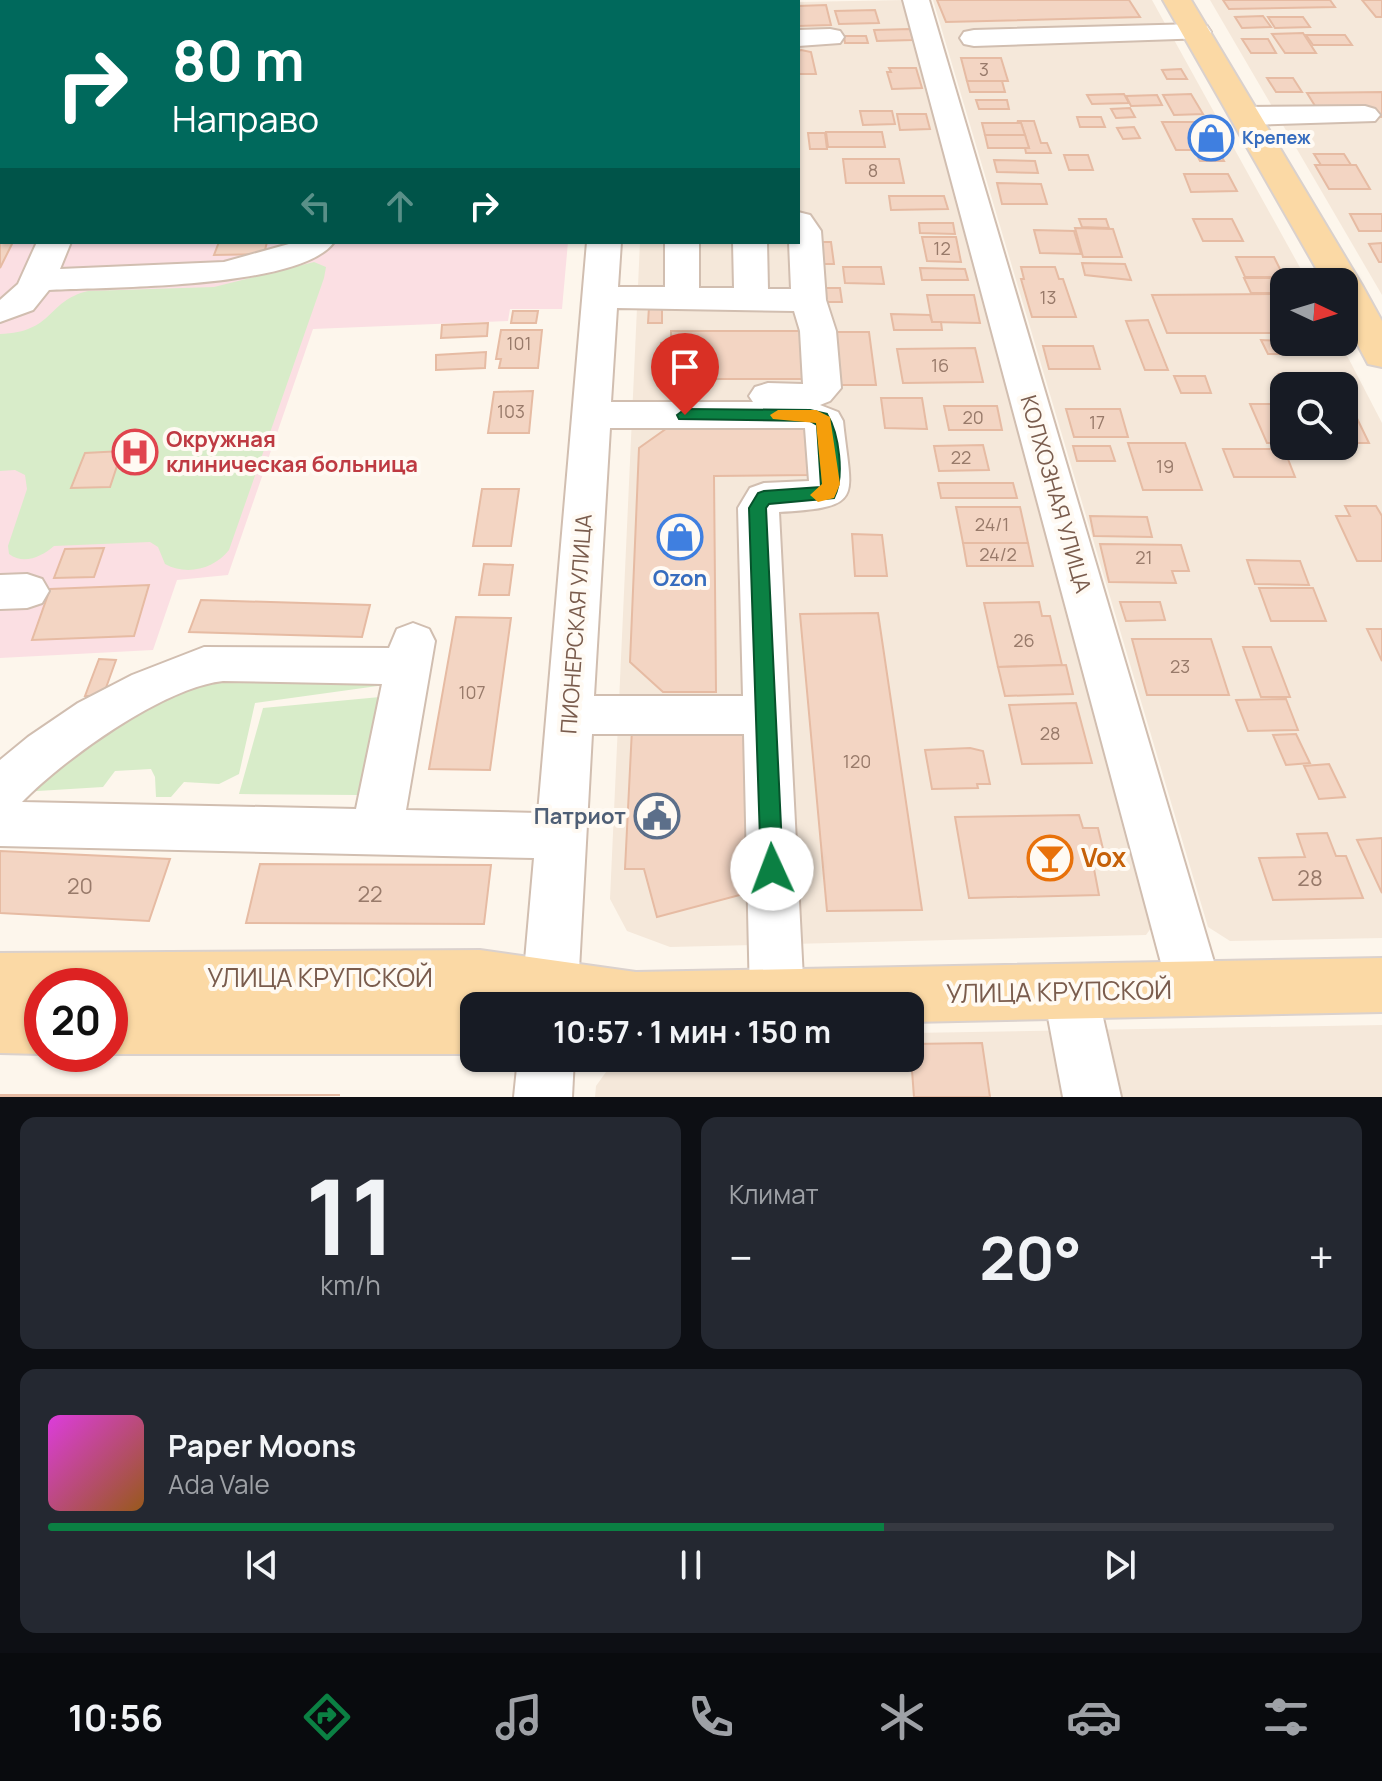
<!DOCTYPE html>
<html lang="ru">
<meta charset="utf-8">
<style>
body{margin:0;font-family:Manrope,sans-serif;background:#242831;color:#f1f3f6;height:100vh;display:flex;flex-direction:column;font-size:30px;white-space:nowrap}
*{box-sizing:border-box;margin:0}
p{font-size:26px;color:#9ea1a6}
.icon{flex:none;width:44px;height:44px;fill:none;stroke:currentColor;stroke-width:2;stroke-linecap:round;stroke-linejoin:round}
.map{position:relative;height:1097px;overflow:hidden}
.panel{display:flex;flex-direction:column;gap:20px;padding:20px;background:#0d0f14;flex:1}
.panel>*{flex:none}
.hud{position:absolute;left:0px;top:0px;width:800px;height:244px;box-shadow:0 2px 6px #0004;background:#00695c;color:#fff;overflow:hidden}
.needle{width:52px;rotate:94deg}
.buttons{position:absolute;left:1270px;top:268px;display:grid;gap:16px}
.buttons a{display:grid;place-items:center;width:88px;height:88px;border-radius:16px;background:#171b24;box-shadow:0 2px 6px #0004;font-size:40px}
.speed{position:absolute;left:24px;top:968px;display:flex;gap:16px;font-size:40px;font-weight:700;text-align:center}
.speed>*{display:grid;place-content:center;width:104px;height:104px;border-radius:50%;background:#171b24;box-shadow:0 2px 6px #0004;line-height:1}
.speed .limit{border:12px solid #d22;background:#fff;color:#111}
.pin{position:absolute;display:grid;place-items:center;width:68px;height:68px;color:#fff;margin:-82px -34px;border-radius:50% 50% 50% 0;rotate:-45deg;box-shadow:0 0 8px #0007}
.pin .icon{rotate:45deg}
.me{position:absolute;width:88px;margin:-44px;rotate:358deg;stroke-linejoin:round;filter:drop-shadow(0 0 6px #0008)}
.turn{display:flex;align-items:center;gap:28px;height:168px;padding:0 40px;font-size:36px}
.turn .icon{width:104px;height:104px;stroke-width:2.5}
.turn b{display:block;font-size:56px;line-height:68px}
.lanes{display:flex;align-items:center;height:76px;padding:0 40px;background:#0003;justify-content:center;gap:40px;direction:ltr}
.lanes .off{opacity:.35}
.big{font-size:60px;font-weight:700;line-height:1.1}
.panel .widget{flex:1;display:flex;flex-direction:column;justify-content:center;gap:12px;min-width:0;padding:0 28px;border-radius:16px;background:#242831}
.panel .dial{align-items:center;gap:0}
.dial b{font-size:104px;line-height:1}
.song{display:flex;align-items:center;gap:24px}
.cover{width:96px;height:96px;border-radius:12px;background:linear-gradient(135deg,hsl(300 70% 55%),hsl(30 70% 35%))}
.played{height:8px;border-radius:4px;background:linear-gradient(90deg,#0b8043 65%,#363941 65%)}
.keys{display:flex;justify-content:space-around;direction:ltr}
.heat{display:flex;justify-content:space-between;align-items:center;font-size:44px;direction:ltr}
.panel .tiles{flex:1;display:grid;gap:20px;grid-template-columns:1fr 1fr}
.widget:last-child{grid-column:span 2}
.trip{position:absolute;left:460px;top:992px;width:464px;height:80px;border-radius:16px;background:#171b24;box-shadow:0 2px 6px #0004;font-weight:700;line-height:80px;text-align:center}
.tabs{display:flex;height:128px;justify-content:space-around;align-items:center;background:#090b0e;color:#9ea1a6}
.tabs .icon{width:56px;height:56px}
.tabs .selected{color:#0b8043}
.tabs b{font-size:36px;color:#f1f3f6}
.map>svg:first-child{display:block}
.residential{fill:#f5e8da;fill-rule:evenodd}
.medical{fill:#fbdfe3}
.green{fill:#d8ecc9}
.building{fill:#f3d5c3;stroke:#e6bba3;stroke-width:2}
.lines{fill:none;stroke-linecap:round;stroke-linejoin:round}
.minor-casing{stroke:#d1beb0;stroke-width:4}
.major-casing{stroke:#dad1cd;stroke-width:4}
.minor{fill:#fff;fill-rule:evenodd}
.major{fill:#fbd9a5;fill-rule:evenodd}
.route{fill:#0b8043;stroke:#07532c;stroke-width:2}
.slow{fill:#f59e0b}
.labels{text-anchor:middle;stroke-width:8;stroke-linejoin:round;paint-order:stroke}
.number-label{font-size:18px;fill:#987a6a}
.far-shop-label{font-size:18px;font-weight:bold;fill:#366cbe;stroke:#fffaf3;text-anchor:start}
.health-label{font-size:22px;font-weight:bold;fill:#be3a42;stroke:#fffaf3;text-anchor:start}
.street-label{font-size:22px;fill:#7a5c4d;stroke:#fffaf3}
.shop-label{font-size:22px;font-weight:bold;fill:#366cbe;stroke:#fffaf3}
.service-label{font-size:22px;font-weight:bold;fill:#4e5e75;stroke:#fffaf3;text-anchor:end}
.near-number-label{font-size:22px;fill:#987a6a}
.near-food-label{font-size:26px;font-weight:bold;fill:#c56008;stroke:#fffaf3;text-anchor:start}
.near-street-label{font-size:26px;fill:#7a5c4d;stroke:#fffaf3}
</style>
<div class="map">
<svg width="1382" height="1097" viewBox="0 0 1382 1097">
<rect width="100%" height="100%" fill="#fdf6ec"/>
<g class="residential">
<path d="M907,0L1154,924L1146,935L670,947L627,931L610,899L640,242H798V2Z"/>
<path d="M933,0H1152L1308,282H1284V342H1340L1382,423V938L1230,941L1208,927ZM1284,386H1344V446H1284Z"/>
<path d="M1210,0H1382V295Z"/>
<path d="M1382,1025V1097H595L596,1086L616,1058H910V1033Z"/>
</g>
<path class="medical" d="M0,27L2,242H568L562,309H510L508,321L313,329L228,575L177,580L153,650L0,658Z"/>
<g class="green">
<path d="M314,262L326,267L324,278L229,550C214,569 187,576 165,564L158,547L150,542L54,546C41,557 24,565 9,554L8,546L27,489L25,475L15,470L0,471V334C55,332 46,301 88,291L214,287Z"/>
<path d="M190,675L392,684L255,703L239,774L219,784L184,782L171,797H156L155,777L151,769L115,771L103,787L5,793Z"/>
<path d="M380,697L359,795L239,794L263,708Z"/>
</g>
<g class="building">
<path d="M937,0H1129L1140,17L946,22Z"/>
<path d="M1223,0H1330L1335,7L1229,9Z"/>
<path d="M1362,0H1382V17H1376Z"/>
<path d="M826,5L831,25L798,26V6Z"/>
<path d="M875,10L879,23L839,24L835,11Z"/>
<path d="M1263,16L1271,27L1242,28L1235,17Z"/>
<path d="M1268,17H1303L1310,27L1275,28Z"/>
<path d="M910,29L913,40L877,41L874,30Z"/>
<path d="M1303,33L1316,53H1285L1272,34Z"/>
<path d="M1306,35H1345L1352,45H1313Z"/>
<path d="M844,36H866L868,43H845Z"/>
<path d="M1242,39H1268L1276,53H1251Z"/>
<path d="M801,50L811,52L816,74H798V51Z"/>
<path d="M961,58H1001L1008,81H967Z"/>
<path d="M889,68H916L922,88L892,89L887,72H891Z"/>
<path d="M1181,69L1187,79H1167L1162,70Z"/>
<path d="M1267,78H1293L1302,92H1276Z"/>
<path d="M967,81H1002L1005,92H970Z"/>
<path d="M0,92L2,242H13L0,268Z"/>
<path d="M1382,92V117L1317,109L1307,93Z"/>
<path d="M1124,94L1129,103L1092,104L1087,95Z"/>
<path d="M1191,94L1203,114L1174,115L1163,95Z"/>
<path d="M1157,95L1162,105L1131,106L1126,96Z"/>
<path d="M976,100H1007L1009,109H979Z"/>
<path d="M1130,108L1135,117L1116,118L1111,109Z"/>
<path d="M860,111H892L895,124L863,125Z"/>
<path d="M897,114H926L930,129L900,130Z"/>
<path d="M1077,117H1101L1105,127H1080Z"/>
<path d="M1017,121H1034L1041,143H1047L1051,153H1026L1025,148H1029L1021,123Z"/>
<path d="M1162,122H1207L1222,150H1176Z"/>
<path d="M982,123H1021L1025,135H985Z"/>
<path d="M1134,127L1140,138L1123,139L1117,128Z"/>
<path d="M826,132H882L885,147H828Z"/>
<path d="M808,133H825L827,149H810Z"/>
<path d="M985,135H1025L1029,148H988Z"/>
<path d="M1218,150L1224,161H1200L1195,151Z"/>
<path d="M1314,154H1344L1351,165H1321Z"/>
<path d="M1064,155H1088L1093,170H1069Z"/>
<path d="M843,159H899L904,183H846Z"/>
<path d="M994,160L1035,161L1038,173L997,172Z"/>
<path d="M1315,165H1356L1370,189H1329Z"/>
<path d="M1184,174H1228L1237,191L1191,192Z"/>
<path d="M997,183L1041,184L1047,204H1002Z"/>
<path d="M889,196H944L948,209L891,210Z"/>
<path d="M1350,214H1382V231H1359Z"/>
<path d="M1079,219H1106L1109,228L1082,227Z"/>
<path d="M1193,219H1232L1243,241H1203Z"/>
<path d="M919,223H953L955,234L920,233Z"/>
<path d="M1075,228L1113,229L1122,257H1083Z"/>
<path d="M1034,230L1074,231L1081,254L1040,253Z"/>
<path d="M922,237H956L961,262L927,261Z"/>
<path d="M219,242H267L264,254L214,255Z"/>
<path d="M817,242H831L834,264H819Z"/>
<path d="M1382,243V262H1379L1369,244Z"/>
<path d="M1236,257H1274L1284,277H1245Z"/>
<path d="M1082,263L1125,264L1131,280L1085,275Z"/>
<path d="M843,267H881L884,284L845,283Z"/>
<path d="M1021,267H1055L1059,279H1063L1076,317H1032L1021,279H1024Z"/>
<path d="M920,268L965,269L968,280H922Z"/>
<path d="M1244,278H1283L1284,293H1251Z"/>
<path d="M821,288H840L842,302H823Z"/>
<path d="M1274,294L1284,314V333H1167L1152,295Z"/>
<path d="M927,295H974L980,323L932,322Z"/>
<path d="M649,307H662V323H648Z"/>
<path d="M513,311H538L536,323H511Z"/>
<path d="M891,314L930,315L932,322H941L942,330H894Z"/>
<path d="M1148,320L1168,370H1145L1126,321Z"/>
<path d="M488,323L487,336L441,338L442,325Z"/>
<path d="M501,330H542L538,368H499L501,359H496Z"/>
<path d="M671,331H801L804,379H669V371L659,366L661,343L671,340Z"/>
<path d="M832,332H869L876,385H838Z"/>
<path d="M1261,340L1318,342L1324,354H1268Z"/>
<path d="M1043,346H1093L1100,369H1049Z"/>
<path d="M975,348L983,382L903,383L897,349Z"/>
<path d="M486,352L485,368L436,370V355Z"/>
<path d="M1279,374L1340,375L1351,398H1344V386H1285Z"/>
<path d="M1174,376H1205L1211,393H1181Z"/>
<path d="M533,391L529,433H488L494,392Z"/>
<path d="M881,398H922L927,429L885,428Z"/>
<path d="M1250,404H1284V443H1267Z"/>
<path d="M1344,404H1350L1369,443H1344Z"/>
<path d="M944,406H997L1002,430H949Z"/>
<path d="M1066,409H1120L1128,437H1074Z"/>
<path d="M670,426H806L810,475L714,476L716,692H663L630,662L639,448Z"/>
<path d="M1128,443H1185L1202,490H1143Z"/>
<path d="M983,445L989,470L939,471L934,446Z"/>
<path d="M1073,446H1110L1115,461H1077Z"/>
<path d="M1223,449H1284L1295,477H1234Z"/>
<path d="M122,451L110,487L71,488L85,453Z"/>
<path d="M938,483H1013L1017,498H941Z"/>
<path d="M482,489H519L511,546H473Z"/>
<path d="M1345,506H1376L1382,516V561H1357L1336,516H1350Z"/>
<path d="M956,507H1020L1028,543H963Z"/>
<path d="M1090,516L1147,517L1152,537L1094,536Z"/>
<path d="M852,534L882,535L887,576H855Z"/>
<path d="M963,543H1028L1033,566H967Z"/>
<path d="M1100,544L1181,545L1189,571H1172L1176,583L1109,582Z"/>
<path d="M104,548L94,577L54,578L65,549Z"/>
<path d="M1247,560L1300,561L1309,585L1255,584Z"/>
<path d="M484,564L513,565L509,595H479Z"/>
<path d="M149,585L134,636L32,640L50,589Z"/>
<path d="M1259,588H1313L1326,621H1271Z"/>
<path d="M201,600L370,605L362,637L189,632Z"/>
<path d="M1039,602L1042,616H1050L1062,665L998,667L984,603Z"/>
<path d="M1120,602H1160L1165,620L1126,621Z"/>
<path d="M878,613L922,910L827,911L800,614Z"/>
<path d="M456,617L511,618L490,770L429,769Z"/>
<path d="M1367,629H1382V661Z"/>
<path d="M1132,639H1211L1229,695H1147Z"/>
<path d="M1243,647H1271L1290,697H1261Z"/>
<path d="M99,659L116,660L103,696H85Z"/>
<path d="M1066,665L1073,694L1005,696L998,667Z"/>
<path d="M1286,699L1298,730L1248,731L1236,700Z"/>
<path d="M1076,703L1092,763L1022,764L1009,705Z"/>
<path d="M632,729L746,730L751,892L657,917L644,869H625Z"/>
<path d="M1296,734L1310,763L1286,765L1273,735Z"/>
<path d="M970,748L983,751L990,784H977L978,788L932,789L925,750Z"/>
<path d="M1329,764L1345,797L1319,799L1304,766Z"/>
<path d="M1079,815L1083,828H1098L1104,853L1094,869L1099,895L969,898L955,817Z"/>
<path d="M1327,833L1336,856H1346L1363,898L1273,900L1259,858L1305,857L1297,834Z"/>
<path d="M1382,838V893L1357,840Z"/>
<path d="M0,851L170,859L149,921L0,913Z"/>
<path d="M260,864L491,865L484,924L246,923Z"/>
<path d="M982,1043L990,1097H914L910,1044Z"/>
<path d="M0,1095H340L0,1097Z"/>
</g>
<g class="lines">
<g class="minor-casing">
<g id="minor">
<rect x="605" y="0" width="26" height="2"/>
<path d="M903,0H929L1222,989L1214,1008L1195,1015L1176,1008L1168,989Z"/>
<path d="M1197,24L1207,26L1211,32L1207,38L974,46L964,44L960,38L964,32L974,30Z"/>
<path d="M830,29L840,31L844,37L840,43L798,46V30Z"/>
<path d="M1365,106L1375,109L1380,115L1375,121L1247,125L1237,122L1232,116L1237,110L1247,107Z"/>
<path d="M798,212L810,215L821,231L826,300L836,331L841,388L830,401L820,405L838,412L843,421C851,499 866,507 779,512L804,998L801,1006H753L750,998L744,734H592L577,1006H521L534,858L0,846V760L28,737L78,703L132,675L204,647L389,648L397,629L413,623L429,629L435,641L406,810L538,813L587,242H621L618,287H665V242H699V288H734L733,242H767L768,289H791L789,242H798ZM617,308L794,311L800,331L803,384L768,383L755,387L749,396L753,402H611ZM610,428H805L809,481L764,483L750,488L738,508L743,696H594ZM223,681L382,684L356,809L22,802C64,759 162,688 223,681Z"/>
<path d="M37,242H71L60,269L224,262L296,242H334C301,289 107,287 49,290L33,310L0,322V300L18,284Z"/>
<path d="M27,574L42,579L49,591L42,603L27,608L0,609V575Z"/>
<path d="M1070,965L1089,972L1097,991L1121,1097H1063L1043,991L1051,972Z"/>
<path d="M518,1058H574L572,1097H514Z"/>
</g>
</g>
<g class="major-casing">
<g id="major">
<path d="M0,0L11,2H2V16Z"/>
<path d="M208,0H310L206,2Z"/>
<path d="M1163,0H1191L1362,285L1382,321V367L1368,364L1344,319V282H1324Z"/>
<path d="M480,950L636,972L1382,958V1012L910,1022V1006H474V1054H110V986H42V1054L0,1053V953Z"/>
</g>
</g>
<use href="#minor" class="minor"/>
<use href="#major" class="major"/>
</g>
<path class="route" d="M685,409L810,410L827,414C839,433 845,477 834,498L769,504L766,508L783,869L780,876L772,879L765,876L761,869L749,508L758,493L764,491L821,487L817,425L810,421L679,419L677,415Z"/>
<path class="slow" d="M778,410H816L830,417L840,484L834,498L818,502L810,495L822,484L816,423L773,419L770,415Z"/>
<defs>
<g id="shop-ring" transform="scale(2.3)"><circle r="9.5" fill="#fffaf3" stroke="#3f7fe0" stroke-width="1.5"/><path d="M-5-2.5h2.3a2.7 3.5 0 0 1 5.4 0H5L5.5 6h-11ZM-1.5-2.5h3a1.5 2.3 0 0 0-3 0Z" fill="#3f7fe0"/></g>
<g id="hospital-ring" transform="scale(2.3)"><circle r="9.5" fill="#fffaf3" stroke="#e0444e" stroke-width="1.5"/><path d="M-5-5h3v3.5h4V-5h3V5h-3V1.5h-4V5h-3Z" fill="#e0444e"/></g>
<g id="civic-ring" transform="scale(2.3)"><circle r="9.5" fill="#fffaf3" stroke="#5c6f8a" stroke-width="1.5"/><path d="M-.6-6.5H3V-4.5H.6V-3L4-1V1h2V6H-6V1h2V-1L-.6-3ZM-1.2 2.5V6h2.4V2.5Z" fill="#5c6f8a"/></g>
<g id="bar-ring" transform="scale(2.3)"><circle r="9.5" fill="#fffaf3" stroke="#e8710a" stroke-width="1.5"/><path d="M-6-5H6L.8 .8V4.5H3.5V6h-7V4.5H-.8V.8Z" fill="#e8710a"/></g>
</defs>
<g fill-rule="evenodd">
<use href="#shop-ring" x="1211" y="138"/>
<use href="#hospital-ring" x="135" y="452"/>
<use href="#shop-ring" x="680" y="537"/>
<use href="#civic-ring" x="657" y="816"/>
<use href="#bar-ring" x="1050" y="858"/>
</g>
<g class="labels">
<g class="number-label">
<text x="984" y="76">3</text>
<text x="873" y="177">8</text>
<text x="942" y="255">12</text>
<text x="1048" y="304">13</text>
<text x="519" y="350">101</text>
<text x="940" y="372">16</text>
<text x="511" y="418">103</text>
<text x="973" y="424">20</text>
<text x="1097" y="429">17</text>
<text x="961" y="464">22</text>
<text x="1165" y="473">19</text>
<text x="992" y="531">24/1</text>
<text x="998" y="561">24/2</text>
<text x="1144" y="564">21</text>
<text x="1024" y="647">26</text>
<text x="1180" y="673">23</text>
<text x="472" y="699">107</text>
<text x="1050" y="740">28</text>
<text x="857" y="768">120</text>
</g>
<g class="far-shop-label">
<text x="1242" y="144">Крепеж</text>
</g>
<g class="health-label">
<text x="166" y="447">Окружная<tspan x="166" dy="25">клиническая больница</tspan></text>
</g>
<g class="street-label">
<text transform="translate(1056 494) rotate(74)" y="8">КОЛХОЗНАЯ УЛИЦА</text>
<text transform="translate(576 624) rotate(-86)" y="8">ПИОНЕРСКАЯ УЛИЦА</text>
</g>
<g class="shop-label">
<text x="680" y="586">Ozon</text>
</g>
<g class="service-label">
<text x="626" y="824">Патриот</text>
</g>
<g class="near-number-label">
<text x="1310" y="886">28</text>
<text x="80" y="894">20</text>
<text x="370" y="902">22</text>
</g>
<g class="near-food-label">
<text x="1081" y="867">Vox</text>
</g>
<g class="near-street-label">
<text x="320" y="987">УЛИЦА КРУПСКОЙ</text>
<text transform="translate(1059 992) rotate(-1)" y="9">УЛИЦА КРУПСКОЙ</text>
</g>
</g>
</svg>
<div class="buttons">
<a><svg class="needle" viewBox="-14 -14 28 28"><path d="M0-13l5 13h-10z" fill="#e53935"/><path d="M0 13l5-13h-10z" fill="#9ea1a6"/></svg></a>
<a><svg class="icon" aria-label="search" viewBox="0 0 24 24"><circle cx="10" cy="10" r="6"/><path d="M15 15l6 6"/></svg></a>
</div>
<div class="speed"><div class="limit">20</div></div>
<div class="pin" style="left:685px;top:415px;background:#d93025"><svg class="icon" aria-label="arrive" viewBox="0 0 24 24"><path d="M6 21V4h12l-3 4 3 4H6"/></svg></div>
<svg class="me" style="left:772px;top:869px" viewBox="-20 -20 40 40"><circle r="19" fill="#fff"/><path d="M0-13L10 11 0 6-10 11z" fill="#0b8043"/></svg>
<div class="trip">10:57 · 1 мин · 150 m</div>
<div class="hud">
<div class="turn"><svg class="icon" aria-label="right" viewBox="0 0 24 24"><path d="M7 20v-9h11M14 6l5 5-5 5"/></svg><div><b>80 m</b>Направо</div></div>
<div class="lanes"><svg class="icon off" aria-label="left" viewBox="0 0 24 24"><path d="M17 20v-9H6M10 6l-5 5 5 5"/></svg><svg class="icon off" aria-label="ahead" viewBox="0 0 24 24"><path d="M12 20V5M6 11l6-6 6 6"/></svg><svg class="icon" aria-label="right" viewBox="0 0 24 24"><path d="M7 20v-9h11M14 6l5 5-5 5"/></svg></div>
</div>
</div>
<section class="panel">
<div class="tiles">
<div class="widget dial"><b>11</b><p>km/h</p></div>
<div class="widget"><p>Климат</p>
<div class="heat"><a>−</a><b class="big">20°</b><a>+</a></div>
</div>
<div class="widget">
<div class="song"><i class="cover"></i><div><b>Paper Moons</b><p>Ada Vale</p></div></div>
<div class="played"></div>
<div class="keys"><svg class="icon" aria-label="previous" viewBox="0 0 24 24"><path d="M18 5L8 12l10 7zM5 5v14"/></svg><svg class="icon" aria-label="pause" viewBox="0 0 24 24"><path d="M8 5v14M16 5v14"/></svg><svg class="icon" aria-label="next" viewBox="0 0 24 24"><path d="M6 5l10 7-10 7zM19 5v14"/></svg></div>
</div>
</div>
</section>
<nav class="tabs">
<b>10:56</b>
<svg class="icon selected" aria-label="directions" viewBox="0 0 24 24"><path d="M12 3l9 9-9 9-9-9zM9 14v-3h6M13 9l2 2-2 2"/></svg>
<svg class="icon" aria-label="music" viewBox="0 0 24 24"><path d="M9 18V5l10-2v13"/><circle cx="6" cy="18" r="3"/><circle cx="16" cy="16" r="3"/></svg>
<svg class="icon" aria-label="phone" viewBox="0 0 24 24"><path d="M5 4h4l2 5-3 2q2 4 5 5l2-3 5 2v4C11 20 4 13 5 4z"/></svg>
<svg class="icon" aria-label="climate" viewBox="0 0 24 24"><path d="M12 3v18M4 7l16 10M4 17L20 7"/></svg>
<svg class="icon" aria-label="car" viewBox="0 0 24 24"><path d="M5 17H2v-5l4-1 3-4h7l3 4 3 1v5h-3M9 17h6M6 11h13"/><circle cx="7" cy="17" r="2"/><circle cx="17" cy="17" r="2"/></svg>
<svg class="icon" aria-label="filters" viewBox="0 0 24 24"><path d="M4 7h16M4 17h16"/><circle cx="9" cy="7" r="2"/><circle cx="15" cy="17" r="2"/></svg>
</nav>
